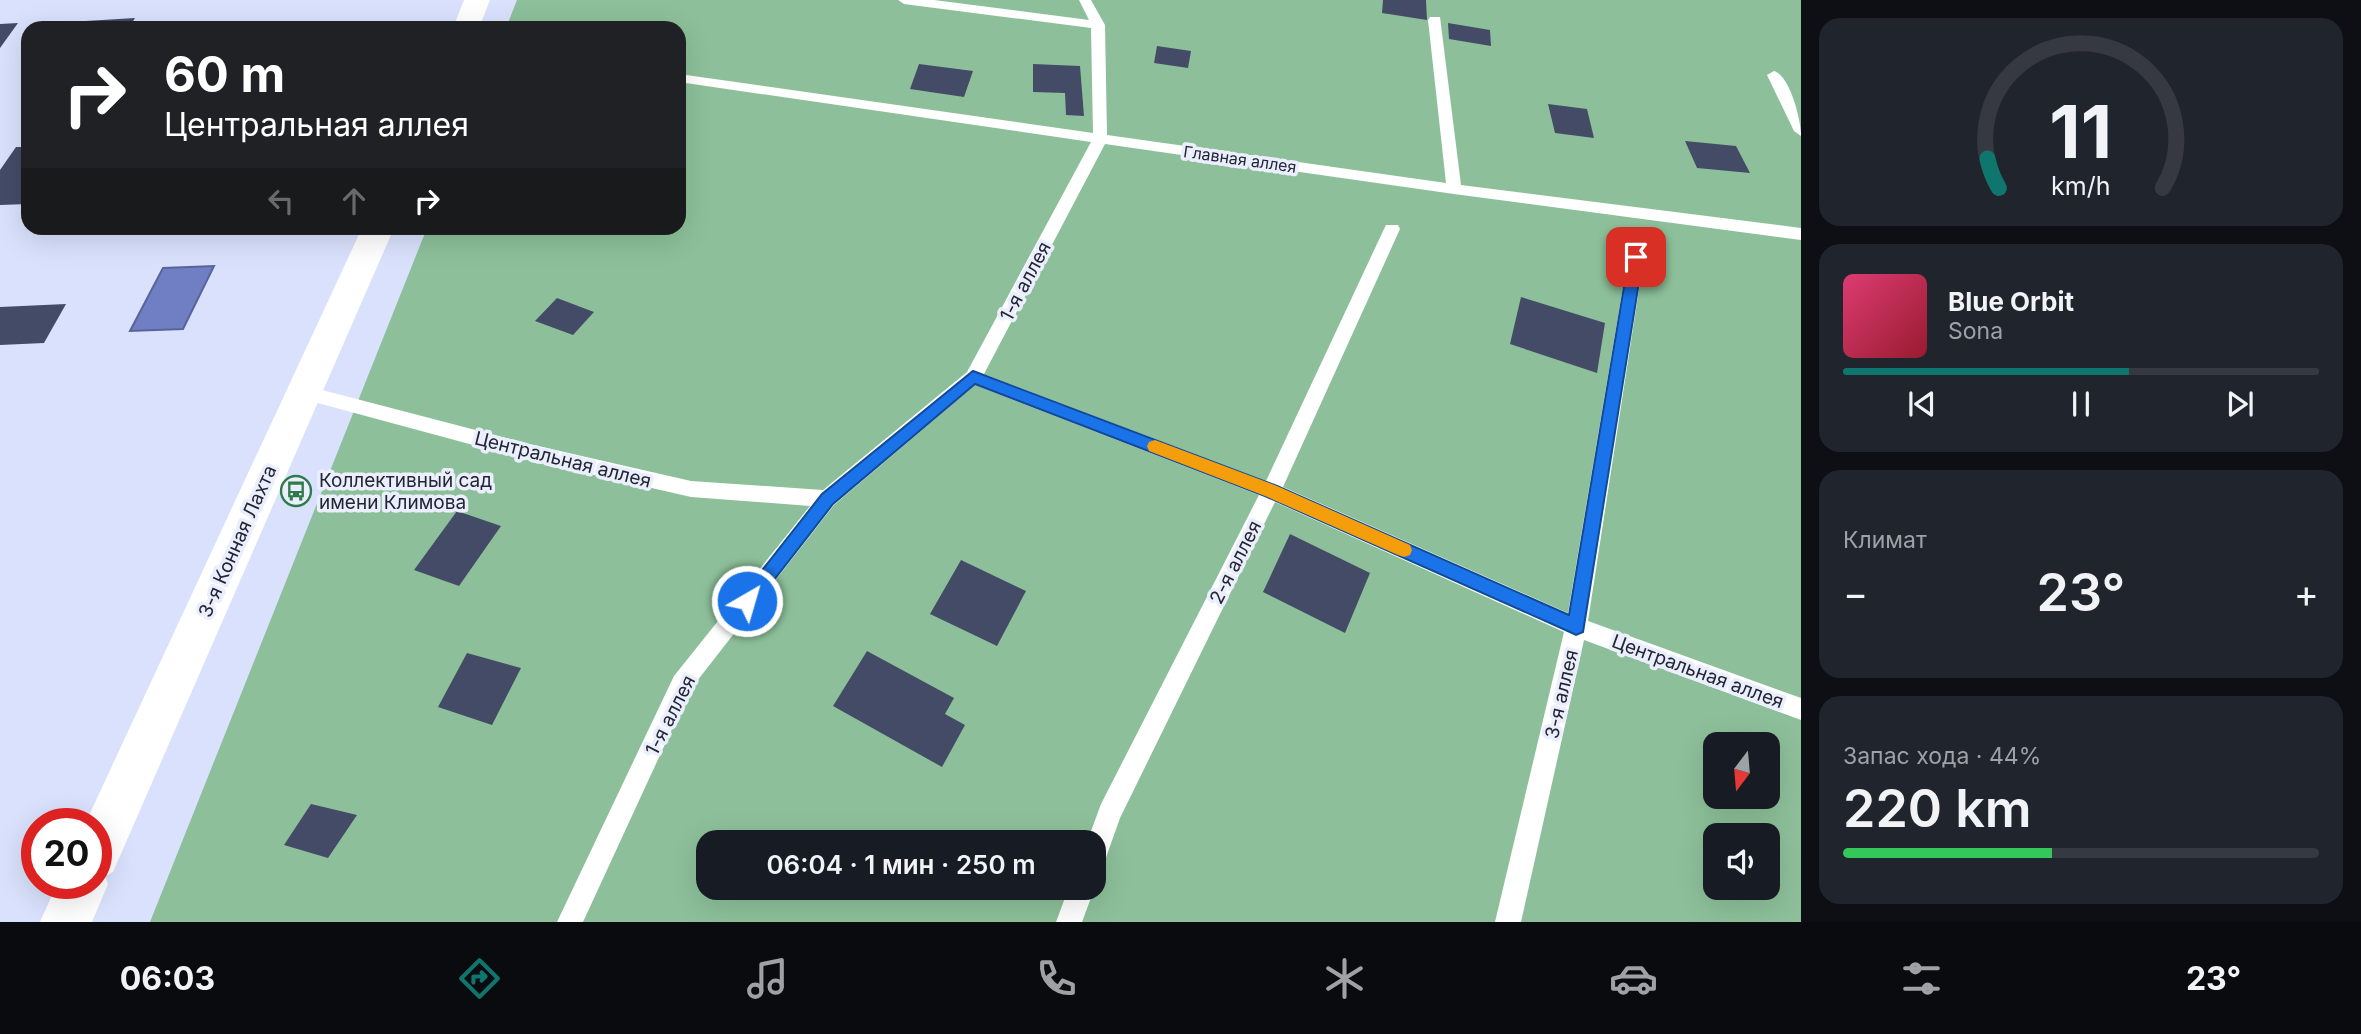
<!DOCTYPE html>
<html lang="ru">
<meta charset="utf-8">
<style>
body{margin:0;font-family:Inter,sans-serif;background:#20242c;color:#f1f3f6;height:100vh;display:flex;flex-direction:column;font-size:26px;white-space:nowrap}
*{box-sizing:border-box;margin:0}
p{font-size:23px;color:#9ea1a6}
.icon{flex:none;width:38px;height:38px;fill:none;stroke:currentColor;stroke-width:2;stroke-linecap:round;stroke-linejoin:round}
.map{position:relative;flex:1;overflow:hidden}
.sheet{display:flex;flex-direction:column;gap:18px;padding:18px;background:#0d0f14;width:560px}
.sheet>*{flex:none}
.hud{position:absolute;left:21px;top:21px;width:665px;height:214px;border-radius:21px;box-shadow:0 7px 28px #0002;background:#202124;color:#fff;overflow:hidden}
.needle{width:46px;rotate:196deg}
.fabs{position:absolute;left:1703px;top:732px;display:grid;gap:14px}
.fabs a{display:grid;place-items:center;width:77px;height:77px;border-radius:14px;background:#171b24;box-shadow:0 7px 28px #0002;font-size:35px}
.speed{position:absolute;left:21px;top:808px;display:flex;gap:14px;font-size:35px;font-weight:700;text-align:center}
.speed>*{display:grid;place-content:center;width:91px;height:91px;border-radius:50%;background:#171b24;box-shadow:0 7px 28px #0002;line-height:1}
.speed .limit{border:10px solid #d22;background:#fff;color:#111}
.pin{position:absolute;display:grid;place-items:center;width:60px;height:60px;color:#fff;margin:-30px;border-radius:14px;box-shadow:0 4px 10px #0006}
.me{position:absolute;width:77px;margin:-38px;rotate:38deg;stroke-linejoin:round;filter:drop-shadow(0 0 5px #0008)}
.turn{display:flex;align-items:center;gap:24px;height:147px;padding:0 28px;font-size:32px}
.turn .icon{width:91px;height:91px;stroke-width:2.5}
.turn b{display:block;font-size:49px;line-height:60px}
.lanes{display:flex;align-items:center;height:66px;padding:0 28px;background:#0003;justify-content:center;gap:35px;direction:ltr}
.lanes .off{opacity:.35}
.big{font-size:52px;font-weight:600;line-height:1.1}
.sheet .card{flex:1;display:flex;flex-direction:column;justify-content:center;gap:10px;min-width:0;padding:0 24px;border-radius:21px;background:#20242c}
.sheet .dial{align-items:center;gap:0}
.dial svg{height:182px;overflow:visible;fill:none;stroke:#363941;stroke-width:7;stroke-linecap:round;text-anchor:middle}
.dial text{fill:#f1f3f6;stroke:none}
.song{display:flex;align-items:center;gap:21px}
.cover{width:84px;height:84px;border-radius:10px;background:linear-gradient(135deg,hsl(340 70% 55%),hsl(350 70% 35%))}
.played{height:7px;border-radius:4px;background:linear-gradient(90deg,#0f766e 60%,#363941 60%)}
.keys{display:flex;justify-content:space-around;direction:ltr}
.heat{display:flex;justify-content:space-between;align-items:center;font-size:38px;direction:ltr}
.charge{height:10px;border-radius:5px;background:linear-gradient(90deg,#34c759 44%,#363941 0)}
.trip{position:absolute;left:696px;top:830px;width:410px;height:70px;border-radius:21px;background:#171b24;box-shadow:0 7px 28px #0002;font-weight:600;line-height:70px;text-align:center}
.tab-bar{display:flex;height:112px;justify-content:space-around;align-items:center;background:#090b0e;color:#9ea1a6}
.tab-bar .icon{width:49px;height:49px}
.tab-bar .on{color:#0f766e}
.tab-bar b{font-size:32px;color:#f1f3f6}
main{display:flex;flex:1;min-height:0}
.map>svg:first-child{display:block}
.green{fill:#8dc09a;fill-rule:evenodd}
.water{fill:#707fc4;stroke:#596498;stroke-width:2}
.building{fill:#444b67}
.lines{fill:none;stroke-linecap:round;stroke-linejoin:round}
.lane{fill:#fff;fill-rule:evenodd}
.secondary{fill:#fff;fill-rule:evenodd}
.route{fill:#1a73e8;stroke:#114b97;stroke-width:2}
.slow{fill:#f59e0b}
.labels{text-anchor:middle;stroke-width:7;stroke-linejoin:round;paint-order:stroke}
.far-street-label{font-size:16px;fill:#232632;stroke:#ebeefc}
.street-label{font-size:19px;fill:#232632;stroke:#ebeefc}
.poi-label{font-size:19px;fill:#232632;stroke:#ebeefc;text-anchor:start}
</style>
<main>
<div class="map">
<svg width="1801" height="922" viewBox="0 0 1801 922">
<rect width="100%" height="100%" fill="#d9e1fc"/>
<path class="green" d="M517,0H1801V922H150L427,228H679V28H506ZM1715,744H1768V796H1715ZM1715,835H1768V887H1715ZM709,842H1094V887H709Z"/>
<path class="water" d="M214,266L183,329L130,331L163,268Z"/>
<g class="building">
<path d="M1383,0H1426L1427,20L1382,13Z"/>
<path d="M135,18L129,28H65L69,22Z"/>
<path d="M18,23L0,48V24Z"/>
<path d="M1448,23L1490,30L1491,46L1449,39Z"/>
<path d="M1157,46L1191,51L1188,68L1154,63Z"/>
<path d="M919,64L973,71L964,97L910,89Z"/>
<path d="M1033,64L1080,66L1084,116L1066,115L1065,93L1033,92Z"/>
<path d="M1548,104L1587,109L1594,138L1555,133Z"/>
<path d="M1685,141L1736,146L1750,173L1697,168Z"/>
<path d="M16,147H28V204L0,205V170Z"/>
<path d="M1521,297L1605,323L1597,373L1510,344Z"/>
<path d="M557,298L594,312L573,335L535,321Z"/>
<path d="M66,304L44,343L0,345V307Z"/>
<path d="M457,511L501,526L459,586L414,570Z"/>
<path d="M1290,534L1370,573L1345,633L1263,592Z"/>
<path d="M961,560L1026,591L997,646L930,614Z"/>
<path d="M867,651L954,698L945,714L965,725L942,767L833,706Z"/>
<path d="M467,653L521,668L492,725L438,707Z"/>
<path d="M311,804L357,815L328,858L284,845Z"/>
</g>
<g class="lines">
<g class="lane">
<path d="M898,0H934L1089,20L1079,0H1091L1105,25L1107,135L1446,183L1428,20L1430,17H1440L1461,185L1801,228V240L1454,194L1105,144L984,374L1266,481L1384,229L1386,225H1398L1400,229L1283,487L1568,613L1628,257L1630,253H1642L1644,257L1588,621L1801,698V720L1584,640L1521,922H1495L1564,632L1275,502L1120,818L1103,866L1094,869V842H1087L1101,804L1259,495L975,385L834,505L690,690L583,922H557L674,676L810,506L691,497L525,459L303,399L297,397L294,392L297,387L303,385L525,443L691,481L823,490L967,372L1091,142L679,82V74L1093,133L1091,28L904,4Z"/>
<path d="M1774,71C1790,76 1801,120 1801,136L1794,131L1767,75Z"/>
<path d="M1094,885L1095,887L1082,922H1056L1069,887H1094Z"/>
</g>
<g class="secondary">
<path d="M464,0H490L479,28H453Z"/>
<path d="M362,228H394L113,872L105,876L108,884L92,922H40L57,884H96V824H85Z"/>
</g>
</g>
<path class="route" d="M1636,252L1643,257L1583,632L1576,635L1570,632L1265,496L975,384L833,504L753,607L747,609L741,607L738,601L822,494L973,371L1277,486L1569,615L1629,257Z"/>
<path class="slow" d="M1155,440L1277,486L1410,545L1412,550L1410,555L1404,557L1398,555L1265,496L1149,451L1147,446L1149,442Z"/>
<defs>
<g id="bus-ring" transform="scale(1.575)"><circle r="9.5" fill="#ebeefc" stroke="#2f7c4a" stroke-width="1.5"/><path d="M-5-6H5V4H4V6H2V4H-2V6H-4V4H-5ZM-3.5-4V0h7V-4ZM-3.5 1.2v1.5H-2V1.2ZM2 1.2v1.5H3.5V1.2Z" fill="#2f7c4a"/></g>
</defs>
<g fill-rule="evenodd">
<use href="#bus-ring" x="296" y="491"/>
</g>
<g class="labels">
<g class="far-street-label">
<text transform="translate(1240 159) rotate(8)" y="6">Главная аллея</text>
</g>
<g class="street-label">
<text transform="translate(1025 281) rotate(-62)" y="7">1-я аллея</text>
<text transform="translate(563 459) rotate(14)" y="7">Центральная аллея</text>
<text transform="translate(237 541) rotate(-66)" y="7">3-я Конная Лахта</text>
<text transform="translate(1235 562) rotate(-63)" y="7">2-я аллея</text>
<text transform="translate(1698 671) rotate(20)" y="7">Центральная аллея</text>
<text transform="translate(1561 694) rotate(-77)" y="7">3-я аллея</text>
<text transform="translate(670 715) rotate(-63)" y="7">1-я аллея</text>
</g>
<g class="poi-label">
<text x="319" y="487">Коллективный сад<tspan x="319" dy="22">имени Климова</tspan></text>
</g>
</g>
</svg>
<div class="fabs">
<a><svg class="needle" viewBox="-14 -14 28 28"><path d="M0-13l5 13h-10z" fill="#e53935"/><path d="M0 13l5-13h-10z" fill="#9ea1a6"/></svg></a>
<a><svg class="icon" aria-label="sound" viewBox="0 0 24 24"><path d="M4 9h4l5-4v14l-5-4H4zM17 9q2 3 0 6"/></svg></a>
</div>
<div class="speed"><div class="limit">20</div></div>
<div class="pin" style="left:1636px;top:257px;background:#d93025"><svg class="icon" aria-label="arrive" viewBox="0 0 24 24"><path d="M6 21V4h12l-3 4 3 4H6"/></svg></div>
<svg class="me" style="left:747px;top:601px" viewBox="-20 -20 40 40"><circle r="17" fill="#1a73e8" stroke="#fff" stroke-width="3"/><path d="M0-11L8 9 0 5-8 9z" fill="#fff"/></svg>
<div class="trip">06:04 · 1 мин · 250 m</div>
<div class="hud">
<div class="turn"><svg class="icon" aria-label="right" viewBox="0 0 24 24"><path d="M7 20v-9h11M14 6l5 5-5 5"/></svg><div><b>60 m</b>Центральная аллея</div></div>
<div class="lanes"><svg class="icon off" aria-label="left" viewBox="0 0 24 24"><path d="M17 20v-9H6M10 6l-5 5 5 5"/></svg><svg class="icon off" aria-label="ahead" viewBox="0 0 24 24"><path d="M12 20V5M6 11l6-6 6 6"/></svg><svg class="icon" aria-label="right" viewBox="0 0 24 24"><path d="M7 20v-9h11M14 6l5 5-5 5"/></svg></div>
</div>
</div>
<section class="sheet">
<div class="card dial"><svg viewBox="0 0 100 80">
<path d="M14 69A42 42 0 1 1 86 69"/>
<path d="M14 69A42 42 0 0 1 9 56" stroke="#0f766e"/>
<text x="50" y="56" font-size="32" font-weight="700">11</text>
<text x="50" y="72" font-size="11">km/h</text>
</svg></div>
<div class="card">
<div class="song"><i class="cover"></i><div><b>Blue Orbit</b><p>Sona</p></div></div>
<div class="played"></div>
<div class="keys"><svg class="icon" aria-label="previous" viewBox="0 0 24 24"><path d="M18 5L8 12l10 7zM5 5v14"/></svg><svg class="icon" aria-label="pause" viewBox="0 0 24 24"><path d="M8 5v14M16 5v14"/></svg><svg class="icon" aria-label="next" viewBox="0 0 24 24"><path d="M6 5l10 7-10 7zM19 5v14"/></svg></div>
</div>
<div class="card"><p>Климат</p>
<div class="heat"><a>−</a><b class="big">23°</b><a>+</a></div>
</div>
<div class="card"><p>Запас хода · 44%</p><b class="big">220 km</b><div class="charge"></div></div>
</section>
</main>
<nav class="tab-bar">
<b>06:03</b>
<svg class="icon on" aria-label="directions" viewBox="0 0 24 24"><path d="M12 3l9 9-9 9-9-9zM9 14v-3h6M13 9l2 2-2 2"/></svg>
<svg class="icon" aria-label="music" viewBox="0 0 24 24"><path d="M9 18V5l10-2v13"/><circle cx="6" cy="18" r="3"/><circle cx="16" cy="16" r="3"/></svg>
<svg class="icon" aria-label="phone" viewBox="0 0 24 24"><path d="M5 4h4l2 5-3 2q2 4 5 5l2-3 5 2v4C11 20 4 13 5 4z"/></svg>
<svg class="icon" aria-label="climate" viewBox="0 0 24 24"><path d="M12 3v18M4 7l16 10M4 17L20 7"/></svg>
<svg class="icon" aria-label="car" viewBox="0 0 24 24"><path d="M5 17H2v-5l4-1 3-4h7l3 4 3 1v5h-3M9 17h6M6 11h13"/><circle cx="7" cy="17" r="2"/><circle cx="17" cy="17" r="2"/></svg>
<svg class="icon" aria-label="filters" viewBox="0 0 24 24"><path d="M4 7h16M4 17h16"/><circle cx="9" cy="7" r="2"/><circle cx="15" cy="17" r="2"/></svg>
<b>23°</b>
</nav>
